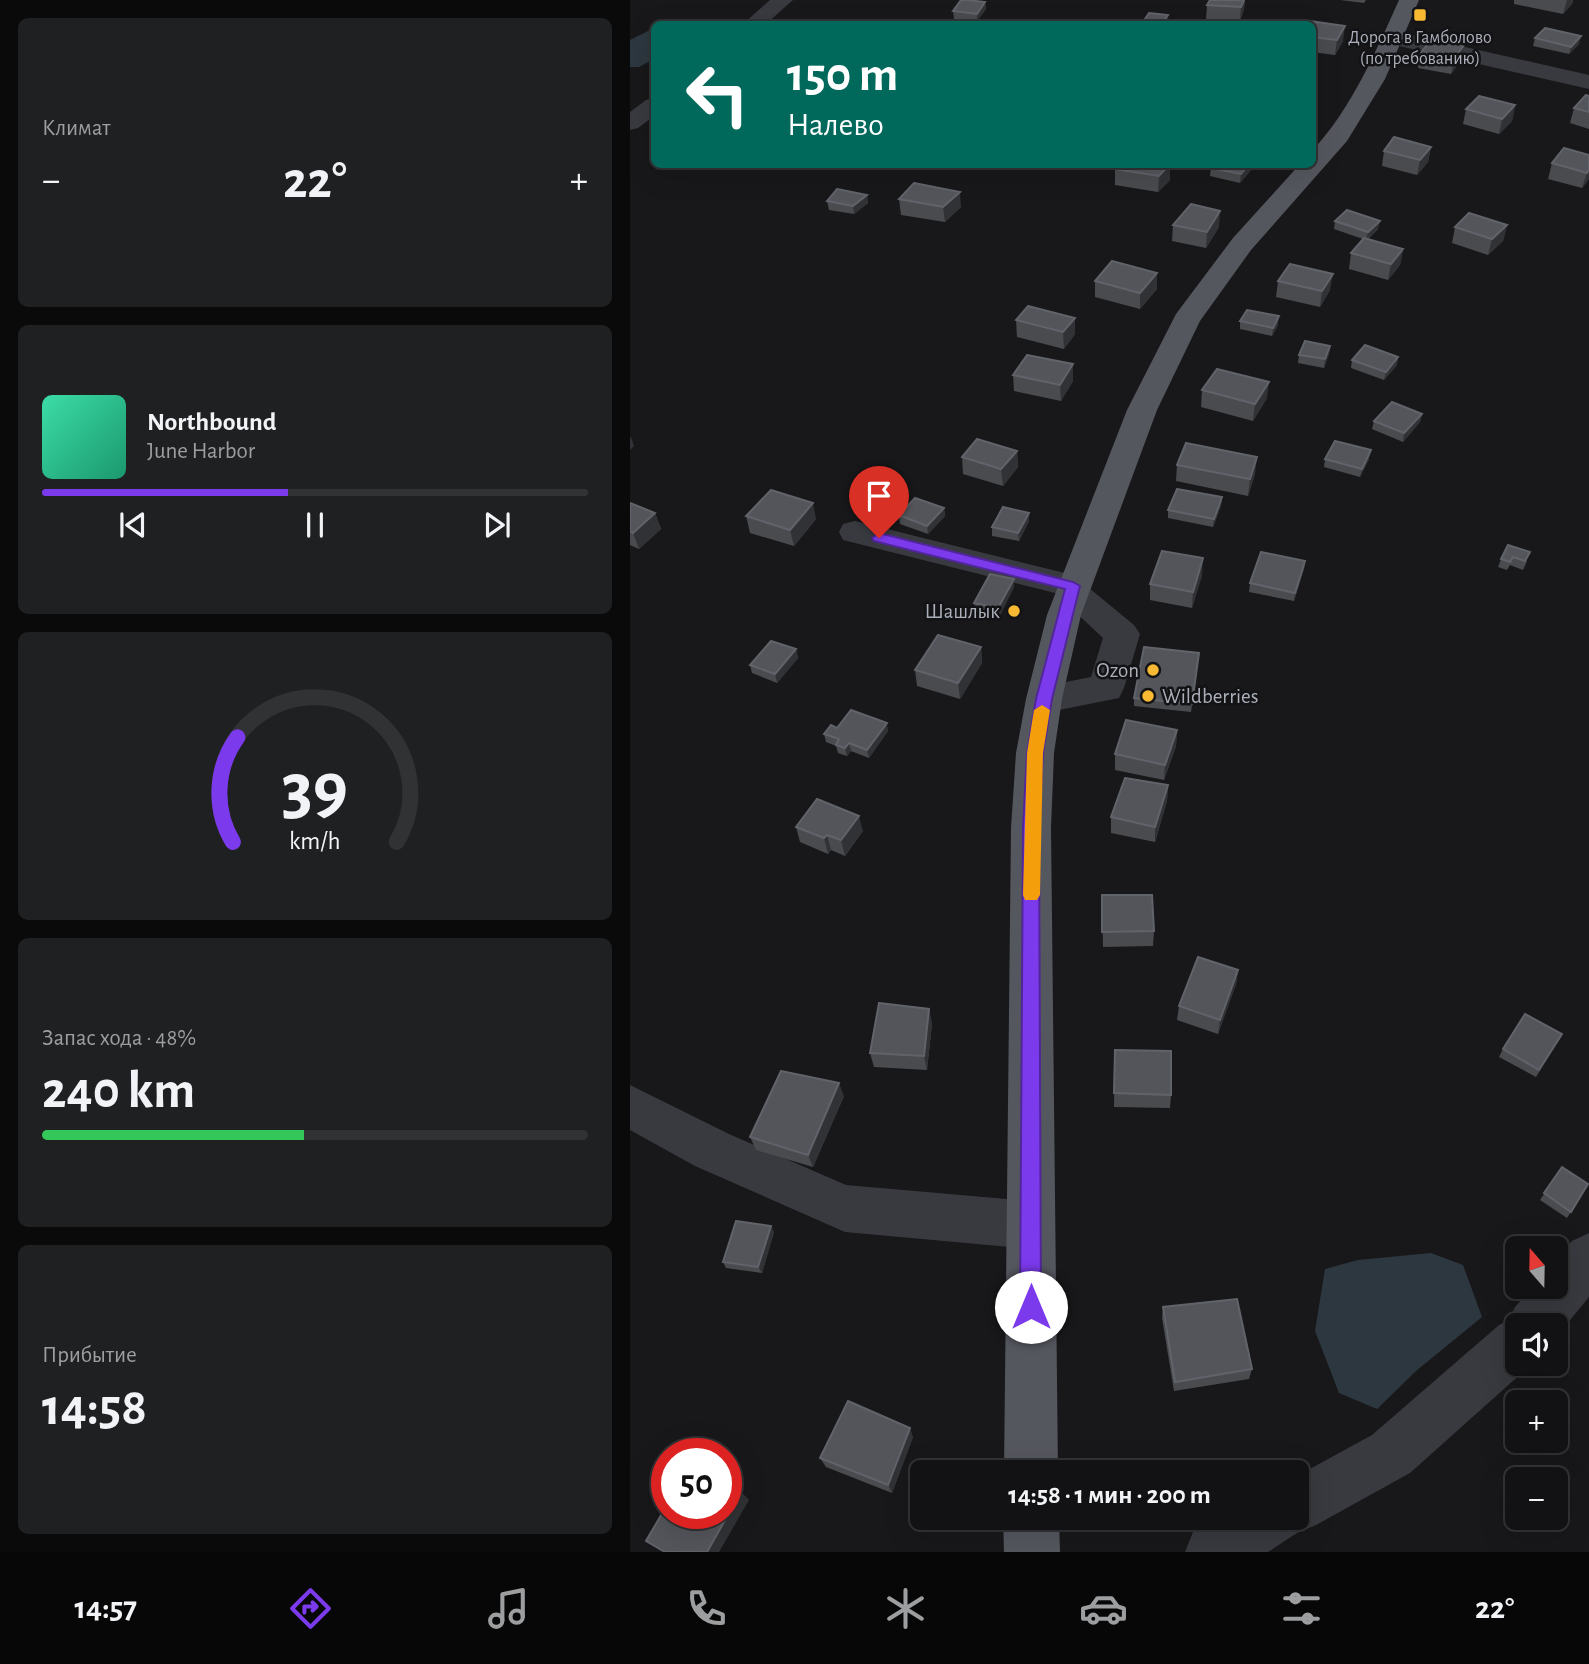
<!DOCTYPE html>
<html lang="ru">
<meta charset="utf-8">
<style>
body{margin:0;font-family:"Alegreya Sans",sans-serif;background:#1f2022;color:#f1f3f6;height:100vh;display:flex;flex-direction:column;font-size:26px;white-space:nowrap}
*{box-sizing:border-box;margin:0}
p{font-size:23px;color:#9c9ea0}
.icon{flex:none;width:38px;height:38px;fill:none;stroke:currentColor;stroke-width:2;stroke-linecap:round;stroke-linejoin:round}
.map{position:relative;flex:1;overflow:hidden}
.panel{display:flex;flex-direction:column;gap:18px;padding:18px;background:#0a0a0b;width:630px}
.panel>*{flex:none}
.banner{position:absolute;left:21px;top:21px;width:665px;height:147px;border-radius:10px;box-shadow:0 7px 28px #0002,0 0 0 2px #313234;background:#00695c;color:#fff;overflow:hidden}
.needle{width:46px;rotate:340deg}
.controls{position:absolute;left:875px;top:1236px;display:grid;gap:14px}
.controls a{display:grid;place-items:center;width:63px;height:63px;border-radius:10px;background:#121214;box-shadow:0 7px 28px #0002,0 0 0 2px #313234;font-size:35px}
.speed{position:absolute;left:21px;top:1438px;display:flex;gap:14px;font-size:35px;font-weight:700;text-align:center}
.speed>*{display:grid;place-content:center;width:91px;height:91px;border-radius:50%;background:#121214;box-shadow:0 7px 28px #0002,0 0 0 2px #313234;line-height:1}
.speed .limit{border:10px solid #d22;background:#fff;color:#111}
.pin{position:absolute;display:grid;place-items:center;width:60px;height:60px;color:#fff;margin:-72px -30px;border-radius:50% 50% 50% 0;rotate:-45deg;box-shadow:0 0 7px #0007}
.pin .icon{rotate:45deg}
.me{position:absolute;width:77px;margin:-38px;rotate:0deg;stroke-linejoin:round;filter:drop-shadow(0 0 5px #0008)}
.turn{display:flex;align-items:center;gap:24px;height:147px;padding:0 21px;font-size:32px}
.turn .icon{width:91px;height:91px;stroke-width:2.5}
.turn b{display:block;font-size:49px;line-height:60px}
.big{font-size:52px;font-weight:700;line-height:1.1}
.panel .tile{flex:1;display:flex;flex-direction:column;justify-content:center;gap:10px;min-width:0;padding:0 24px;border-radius:10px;background:#1f2022}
.panel .dial{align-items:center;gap:0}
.dial svg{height:182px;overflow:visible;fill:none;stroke:#313234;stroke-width:7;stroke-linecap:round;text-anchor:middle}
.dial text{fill:#f1f3f6;stroke:none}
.song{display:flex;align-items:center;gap:21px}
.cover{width:84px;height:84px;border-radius:10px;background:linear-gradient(135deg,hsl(160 70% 55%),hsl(160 70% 35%))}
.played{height:7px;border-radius:4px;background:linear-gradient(90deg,#7c3aed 45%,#313234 45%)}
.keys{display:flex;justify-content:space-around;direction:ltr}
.heat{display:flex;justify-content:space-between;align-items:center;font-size:38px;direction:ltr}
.charge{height:10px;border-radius:5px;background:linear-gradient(90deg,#34c759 48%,#313234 0)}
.trip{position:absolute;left:280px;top:1460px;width:399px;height:70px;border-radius:10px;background:#121214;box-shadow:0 7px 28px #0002,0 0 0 2px #313234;font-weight:700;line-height:70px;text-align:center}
.dock{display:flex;height:112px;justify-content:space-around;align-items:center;background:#070708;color:#9c9ea0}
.dock .icon{width:49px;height:49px}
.dock .active{color:#7c3aed}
.dock b{font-size:32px;color:#f1f3f6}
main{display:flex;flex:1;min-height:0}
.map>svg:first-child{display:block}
.water{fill:#2d373f}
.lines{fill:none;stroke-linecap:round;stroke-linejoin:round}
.minor{fill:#393a3f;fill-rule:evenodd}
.major{fill:#55575f;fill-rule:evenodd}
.wall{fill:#494b4f}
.shaded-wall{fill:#313235}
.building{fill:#54555b;stroke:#61636a;stroke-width:2}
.route{fill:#7c3aed;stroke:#51269a;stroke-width:2}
.slow{fill:#f59e0b}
.poi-dot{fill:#f8ba33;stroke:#131315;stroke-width:2.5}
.labels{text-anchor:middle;stroke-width:5;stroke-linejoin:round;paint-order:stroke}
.far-poi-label{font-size:18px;fill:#aaafba;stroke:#131315}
.poi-label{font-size:21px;fill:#aaafba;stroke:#131315;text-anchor:end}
</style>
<main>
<section class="panel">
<div class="tile"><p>Климат</p>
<div class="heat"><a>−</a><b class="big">22°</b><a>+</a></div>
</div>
<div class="tile">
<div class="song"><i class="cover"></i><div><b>Northbound</b><p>June Harbor</p></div></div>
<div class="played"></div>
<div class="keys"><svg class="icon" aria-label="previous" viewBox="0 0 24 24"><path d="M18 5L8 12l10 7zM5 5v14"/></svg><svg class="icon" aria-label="pause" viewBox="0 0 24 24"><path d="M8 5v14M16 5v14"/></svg><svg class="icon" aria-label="next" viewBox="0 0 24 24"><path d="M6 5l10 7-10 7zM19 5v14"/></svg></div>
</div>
<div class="tile dial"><svg viewBox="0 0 100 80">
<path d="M14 69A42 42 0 1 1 86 69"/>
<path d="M14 69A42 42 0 0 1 16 23" stroke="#7c3aed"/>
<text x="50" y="56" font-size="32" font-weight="700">39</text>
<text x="50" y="72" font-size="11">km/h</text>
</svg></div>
<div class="tile"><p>Запас хода · 48%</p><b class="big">240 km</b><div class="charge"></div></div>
<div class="tile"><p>Прибытие</p><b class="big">14:58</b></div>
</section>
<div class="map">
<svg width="959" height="1552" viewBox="0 0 959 1552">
<rect width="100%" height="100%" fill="#18181a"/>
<g class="water">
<path d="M24,28V59L9,67H0V40Z"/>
<path d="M801,1253L833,1265L852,1317L786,1371L747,1409L709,1393L685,1331L695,1269L728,1260Z"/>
</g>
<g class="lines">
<g class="minor">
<path d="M140,0H163L136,24H113Z"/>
<path d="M764,31L959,75V89L756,43L753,38L756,33Z"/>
<path d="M24,98V116L8,128L0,130V112L16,100Z"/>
<path d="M225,521L455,578L459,588L504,625L510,634L494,688L489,698L414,713L401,709L396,699L401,689L461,677L473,638L425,593L213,540L209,532L213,524Z"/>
<path d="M0,1085L99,1134L216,1185L401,1201L418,1208L425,1225L418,1242L401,1249L215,1232L65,1166L0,1130Z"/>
<path d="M959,1233V1297L926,1337V1325H887V1363H903L780,1473L686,1525L667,1533L638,1552H555L563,1532L590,1517H667V1476L742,1435L869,1325L879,1320L885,1307L903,1286H926V1259L942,1241Z"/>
</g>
<g class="major">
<path d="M769,0H789L755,79L717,141L621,250L570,321L527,410L451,615L432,699L424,753L421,828L428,1472H374L381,828L386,753L396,699L417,615L497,410L546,314L603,238L670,164H682V151C722,108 745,53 769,0Z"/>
<path d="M373,1517H429L430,1552H374Z"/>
</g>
</g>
<g class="wall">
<path d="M580,0H615L614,9L610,21L576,20L577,5Z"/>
<path d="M710,0H736L734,3Z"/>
<path d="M884,0H943L942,4L933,14L884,4Z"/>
<path d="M355,2L356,9L347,21L324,19L323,11Z"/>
<path d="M513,22L537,23L536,24H513Z"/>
<path d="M682,24L713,41L705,55L682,52Z"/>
<path d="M905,38L949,44L939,54L903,46Z"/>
<path d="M791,53L831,60L821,74L788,68Z"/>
<path d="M959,96V129L940,123L944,108Z"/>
<path d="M885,105L882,121L869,134L833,124L836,109Z"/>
<path d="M801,147L798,162L787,175L752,166L754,151Z"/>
<path d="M959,155V179L952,188L918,179L922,163Z"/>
<path d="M540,164V180L528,192L485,185V169Z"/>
<path d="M584,164H621V170L610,183L580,176L581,168Z"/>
<path d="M237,195L238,203L224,214L199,210L197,201Z"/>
<path d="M269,199L331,207L315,222L271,215Z"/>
<path d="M705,221L748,229L738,239L773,249L770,265L758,280L719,269L721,253L733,239L704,229Z"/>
<path d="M543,225L589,227L576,248L542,241Z"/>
<path d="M877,225L873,241L858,255L822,243L825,227Z"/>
<path d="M527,273V289L510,309L465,297V281Z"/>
<path d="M648,281L700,290L690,307L646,297Z"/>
<path d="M445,318V334L434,349L387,337L386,320Z"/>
<path d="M610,321L648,325L642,336L610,329Z"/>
<path d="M700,346L699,354L694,368L668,363L669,355Z"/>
<path d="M768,357L767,365L754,380L721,368L722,360Z"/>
<path d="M383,375L443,381L431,401L384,391Z"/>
<path d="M572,390L637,398L623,421L571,407Z"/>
<path d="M792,414L790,422L773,442L742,429L744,421Z"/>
<path d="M387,451L388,467L373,486L333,474L332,457Z"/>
<path d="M695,459H739L730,477L694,467Z"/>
<path d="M547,465L625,474L618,496L546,481Z"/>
<path d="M592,497L591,506L583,527L538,518V510Z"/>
<path d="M0,503L25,513L31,529L9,549L0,545Z"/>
<path d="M314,508L315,516L298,534L270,524L269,515Z"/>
<path d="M116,516L186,519L164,546L120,533Z"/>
<path d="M399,521L389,541L362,536V527Z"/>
<path d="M878,545L897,561L893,570L880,565L877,570L868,567L871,559Z"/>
<path d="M675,561L674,569L664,601L619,592L620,583Z"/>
<path d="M572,575L562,608L520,600V584Z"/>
<path d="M384,587L369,617L345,611L344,603Z"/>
<path d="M351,647L352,663L330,699L287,686L285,670Z"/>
<path d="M166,649L168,658L147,683L122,673L120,665Z"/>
<path d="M569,653L561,712L504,706V698Z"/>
<path d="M207,728L258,731L239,758L221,751L217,756L208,753L206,746L196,742L194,734Z"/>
<path d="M547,730L546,746L534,780L485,770V754Z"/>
<path d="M538,785L537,801L525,842L481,833V817Z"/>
<path d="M166,827L233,831L215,856L201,850L198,854L170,842Z"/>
<path d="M472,895L524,931L523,946L473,947Z"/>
<path d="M608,970L606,984L588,1034L547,1020L549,1006Z"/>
<path d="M299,1009L302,1024L297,1070L244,1067L240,1053Z"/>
<path d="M932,1034L906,1077L869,1057L873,1049Z"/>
<path d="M485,1050L541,1095L540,1108L484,1107Z"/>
<path d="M214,1096L183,1167L126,1150L120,1137Z"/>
<path d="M932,1167L958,1184L937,1218L910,1200Z"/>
<path d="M144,1232L132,1273L96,1268L93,1262Z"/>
<path d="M533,1307L622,1369L619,1379L544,1391L532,1318Z"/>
<path d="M283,1437L262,1493L196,1467L190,1458Z"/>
</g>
<g class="shaded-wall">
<path d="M614,0H615L614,9L610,21L611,7Z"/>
<path d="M937,0H943L942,4L933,14Z"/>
<path d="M355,2L356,9L347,21V14Z"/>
<path d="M538,15L537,23L536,24H532Z"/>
<path d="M715,26L713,41L705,55L707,40Z"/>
<path d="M951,36L949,44L939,54L941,47Z"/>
<path d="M834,45L831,60L821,74L824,59Z"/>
<path d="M885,105L882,121L869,134L872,119Z"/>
<path d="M801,147L798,162L787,175L790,160Z"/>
<path d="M540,164V180L528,192L529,176Z"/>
<path d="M619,164H621V170L610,183L611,174Z"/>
<path d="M959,169V179L952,188L957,173Z"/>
<path d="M330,192L331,207L315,222L313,207Z"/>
<path d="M237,195L238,203L224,214L223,206Z"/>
<path d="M590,211L589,227L576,248L577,232Z"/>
<path d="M750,221L748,229L736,240L738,232Z"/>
<path d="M877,225L873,241L858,255L862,239Z"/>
<path d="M773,249L770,265L758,280L761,264Z"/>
<path d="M527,273V289L510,309V293Z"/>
<path d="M703,274L700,290L690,307L692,291Z"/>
<path d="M649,316L648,325L642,336L643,328Z"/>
<path d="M445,318V334L434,349L433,332Z"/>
<path d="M700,346L699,354L694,368L695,359Z"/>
<path d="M768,357L767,365L754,380L756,372Z"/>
<path d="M443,364V381L431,401L430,385Z"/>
<path d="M639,382L637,398L623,421L625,404Z"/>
<path d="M792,414L790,422L773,442L774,433Z"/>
<path d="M1,437L4,446L0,450V438Z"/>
<path d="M741,450L739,459L730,477L732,469Z"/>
<path d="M387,451L388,467L373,486L371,469Z"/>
<path d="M627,457L625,474L618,496L620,479Z"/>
<path d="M592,497L591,506L583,527L584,519Z"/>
<path d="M183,503L186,519L164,546L160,530Z"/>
<path d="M314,508L315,516L298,534L297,526Z"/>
<path d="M25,513L31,529L9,549L3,533Z"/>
<path d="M399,513V521L389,541L388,533Z"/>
<path d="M573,558L572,575L562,608L563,592Z"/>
<path d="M675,561L674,569L664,601L665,593Z"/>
<path d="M384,579V587L369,617L368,608Z"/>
<path d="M351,647L352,663L330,699L328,683Z"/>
<path d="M166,649L168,658L147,683L145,674Z"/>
<path d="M257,723L258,731L239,758L237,750Z"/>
<path d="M547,730L546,746L534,780L535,765Z"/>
<path d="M219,743L221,751L217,756L215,748Z"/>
<path d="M538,785L537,801L525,842V827Z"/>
<path d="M229,816L233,831L215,856L211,840Z"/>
<path d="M197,835L201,850L198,854L194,838Z"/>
<path d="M608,970L606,984L588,1034L590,1020Z"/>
<path d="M299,1009L302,1024L297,1070L294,1056Z"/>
<path d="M209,1083L214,1096L183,1167L178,1155Z"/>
<path d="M141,1226L144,1232L132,1273L128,1267Z"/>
<path d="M280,1428L283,1437L262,1493L258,1485Z"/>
<path d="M111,1492L119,1500L89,1552H77Z"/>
</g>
<g class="building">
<path d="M331,0H337L355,2L347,14L323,11Z"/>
<path d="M580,0H614L611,7L577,5Z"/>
<path d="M519,13L538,15L532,24L513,22Z"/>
<path d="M680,21L715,26L707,40L682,37V24H678Z"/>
<path d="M915,28L951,36L941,47L905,38Z"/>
<path d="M801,39L834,45L824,59L791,53Z"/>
<path d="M956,95L959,96V112L944,108Z"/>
<path d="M849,96L885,105L872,119L836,109Z"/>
<path d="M764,137L801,147L790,160L754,151Z"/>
<path d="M934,148L959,155V169L957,173L922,163Z"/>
<path d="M490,164H540L529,176L485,169Z"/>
<path d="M584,164H619L611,174L581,168Z"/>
<path d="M284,183L330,192L313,207L269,199Z"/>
<path d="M207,189L237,195L223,206L197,201Z"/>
<path d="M561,204L590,211L577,232L543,225Z"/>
<path d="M717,210L750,221L738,232L705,221Z"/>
<path d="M839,213L877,225L862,239L825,227Z"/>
<path d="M734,238L773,249L761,264L721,253Z"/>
<path d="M482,261L527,273L510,293L465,281Z"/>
<path d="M660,264L703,274L692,291L648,281Z"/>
<path d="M398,306L445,318L433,332L386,320Z"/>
<path d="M617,310L649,316L643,328L610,321Z"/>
<path d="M675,341L700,346L695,359L669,355Z"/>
<path d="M735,345L768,357L756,372L722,360Z"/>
<path d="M397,355L443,364L430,385L383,375Z"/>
<path d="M587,369L639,382L625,404L572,390Z"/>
<path d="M762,402L792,414L774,433L744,421Z"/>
<path d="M347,439L387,451L371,469L332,457Z"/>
<path d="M705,441L741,450L732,469L695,459Z"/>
<path d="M556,443L627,457L620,479L547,465Z"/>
<path d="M547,489L592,497L584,519L538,510Z"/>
<path d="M141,490L183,503L160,530L116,516Z"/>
<path d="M285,498L314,508L297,526L269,515Z"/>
<path d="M0,503L25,513L3,533L0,531Z"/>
<path d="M373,507L399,513L388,533L362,527Z"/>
<path d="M878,545L900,552L895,561L883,557L880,562L871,559Z"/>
<path d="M532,551L573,558L563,592L520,584Z"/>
<path d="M631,552L675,561L665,593L620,583Z"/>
<path d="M360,574L384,579L368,608L344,603Z"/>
<path d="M308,635L351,647L328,683L285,670Z"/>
<path d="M141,641L166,649L145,674L120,665Z"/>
<path d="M514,647L569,653L562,704L504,698Z"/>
<path d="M221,710L257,723L237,750L219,743L215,748L206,745L209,739L194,734L201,725L207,728Z"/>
<path d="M496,720L547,730L535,765L485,754Z"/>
<path d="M495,778L538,785L525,827L481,817Z"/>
<path d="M187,799L229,816L211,840L197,835L194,838L166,827Z"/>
<path d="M472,895H522L524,931L472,932Z"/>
<path d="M568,957L608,970L590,1020L549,1006Z"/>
<path d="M249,1003L299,1009L294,1056L240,1053Z"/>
<path d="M895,1014L932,1034L909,1070L873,1049Z"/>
<path d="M485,1050L541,1051V1095L484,1093Z"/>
<path d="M151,1071L209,1083L178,1155L120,1137Z"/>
<path d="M932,1167L958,1184L941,1212L914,1193Z"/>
<path d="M106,1221L141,1226L128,1267L93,1262Z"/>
<path d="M607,1299L622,1369L545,1382L533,1307Z"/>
<path d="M218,1401L280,1428L258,1485L190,1458Z"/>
<path d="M96,1484L111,1492L77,1552H35L16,1541L37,1505V1514H96Z"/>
</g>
<path class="route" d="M249,533L443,582L450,586L422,699L413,753L409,828L411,1307L408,1314L401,1318L393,1314L390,1307L393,828L397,753L406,699L435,589L244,541L242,538Z"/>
<path class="slow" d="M412,705L420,710L413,753L410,895L407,900H395L393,895L397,753L404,710Z"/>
<g class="poi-dot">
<rect x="783" y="8" width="14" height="14" rx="3.5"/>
<circle cx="384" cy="611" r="7"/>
<circle cx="523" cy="670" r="7"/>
<circle cx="518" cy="696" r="7"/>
</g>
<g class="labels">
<g class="far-poi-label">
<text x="790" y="43">Дорога в Гамболово<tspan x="790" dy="21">(по требованию)</tspan></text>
</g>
<g class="poi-label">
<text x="370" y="618">Шашлык</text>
<text x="509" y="677">Ozon</text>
<text x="532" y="703" text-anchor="start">Wildberries</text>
</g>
</g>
</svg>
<div class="controls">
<a><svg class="needle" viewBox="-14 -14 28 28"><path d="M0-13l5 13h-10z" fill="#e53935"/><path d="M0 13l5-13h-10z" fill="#9c9ea0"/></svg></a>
<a><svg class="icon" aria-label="sound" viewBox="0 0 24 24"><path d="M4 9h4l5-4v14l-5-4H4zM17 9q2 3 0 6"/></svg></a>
<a>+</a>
<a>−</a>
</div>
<div class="speed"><div class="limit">50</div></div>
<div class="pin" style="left:249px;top:538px;background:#d93025"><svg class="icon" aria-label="arrive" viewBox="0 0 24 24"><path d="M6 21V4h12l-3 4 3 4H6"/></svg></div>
<svg class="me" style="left:401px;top:1307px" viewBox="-20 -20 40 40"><circle r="19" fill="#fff"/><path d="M0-13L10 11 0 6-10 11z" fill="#7c3aed"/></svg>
<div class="trip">14:58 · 1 мин · 200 m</div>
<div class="banner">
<div class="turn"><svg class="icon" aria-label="left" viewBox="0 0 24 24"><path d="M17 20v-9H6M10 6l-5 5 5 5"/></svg><div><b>150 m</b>Налево</div></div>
</div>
</div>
</main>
<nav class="dock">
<b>14:57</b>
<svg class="icon active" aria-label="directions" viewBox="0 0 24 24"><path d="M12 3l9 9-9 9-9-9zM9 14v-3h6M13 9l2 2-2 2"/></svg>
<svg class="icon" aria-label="music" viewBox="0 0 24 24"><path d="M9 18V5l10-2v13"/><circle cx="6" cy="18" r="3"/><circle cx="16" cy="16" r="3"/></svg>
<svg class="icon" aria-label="phone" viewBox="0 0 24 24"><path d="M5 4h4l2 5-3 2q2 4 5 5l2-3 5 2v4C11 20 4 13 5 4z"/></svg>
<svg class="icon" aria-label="climate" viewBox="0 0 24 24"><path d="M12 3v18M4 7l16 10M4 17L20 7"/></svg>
<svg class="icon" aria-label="car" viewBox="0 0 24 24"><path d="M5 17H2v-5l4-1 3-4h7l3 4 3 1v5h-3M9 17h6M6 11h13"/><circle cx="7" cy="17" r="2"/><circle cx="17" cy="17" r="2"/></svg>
<svg class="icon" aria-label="filters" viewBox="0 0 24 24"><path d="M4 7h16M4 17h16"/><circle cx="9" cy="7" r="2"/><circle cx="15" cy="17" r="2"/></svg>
<b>22°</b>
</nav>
